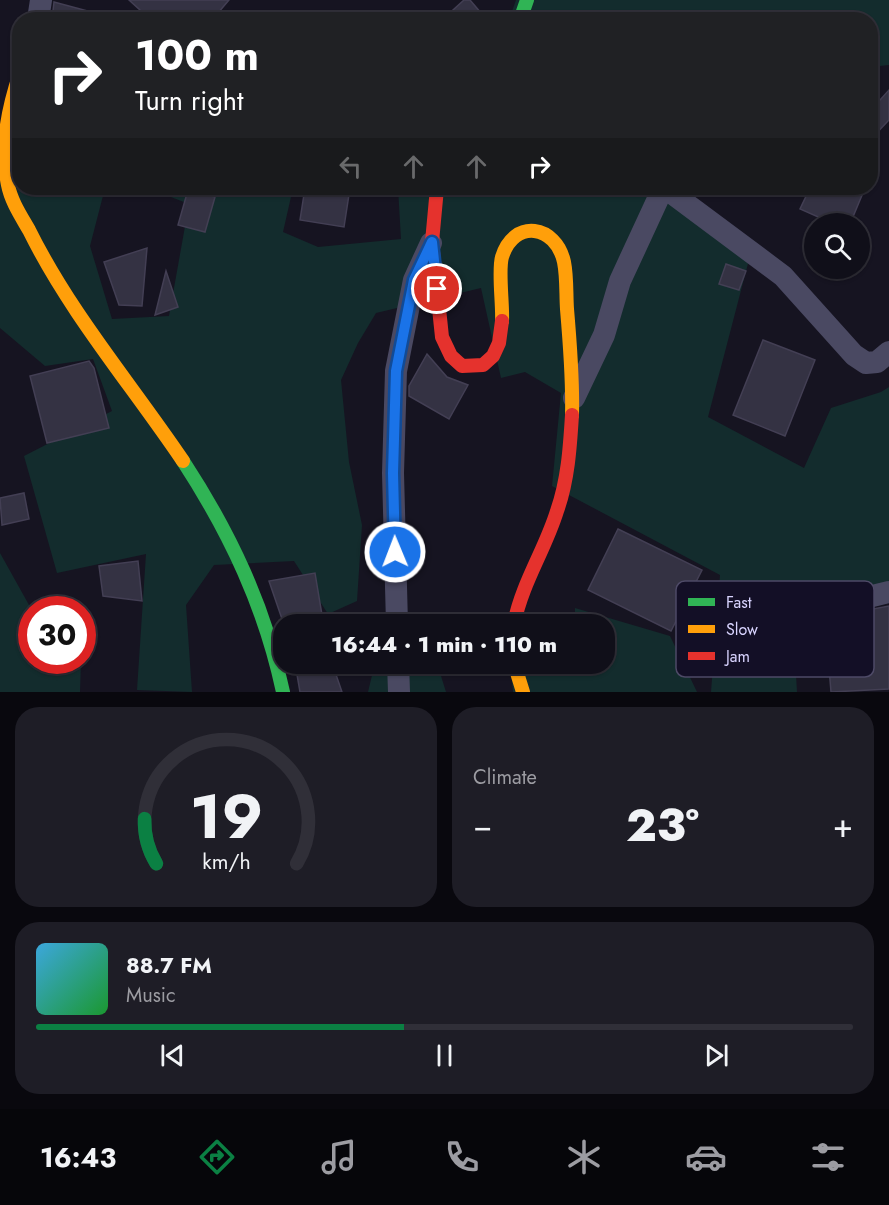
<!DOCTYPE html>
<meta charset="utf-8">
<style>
body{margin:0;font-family:Jost,sans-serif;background:#1e1d26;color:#f1f3f6;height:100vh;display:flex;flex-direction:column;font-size:22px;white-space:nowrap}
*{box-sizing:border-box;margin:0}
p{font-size:20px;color:#9c9ca2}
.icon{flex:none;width:33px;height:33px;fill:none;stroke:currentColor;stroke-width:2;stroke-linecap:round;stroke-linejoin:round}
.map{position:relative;height:692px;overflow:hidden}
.panel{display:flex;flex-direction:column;gap:15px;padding:15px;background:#09080e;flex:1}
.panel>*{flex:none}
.hud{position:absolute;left:12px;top:12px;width:866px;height:183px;border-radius:24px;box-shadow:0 2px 4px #0004,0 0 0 2px #302f38;background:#202124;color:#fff;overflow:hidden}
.controls{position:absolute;left:804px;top:213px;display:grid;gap:12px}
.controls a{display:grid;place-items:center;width:66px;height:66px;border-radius:50%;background:#100f19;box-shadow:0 2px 4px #0004,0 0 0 2px #302f38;font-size:30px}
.speed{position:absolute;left:18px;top:596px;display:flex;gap:12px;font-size:30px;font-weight:700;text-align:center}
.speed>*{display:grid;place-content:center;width:78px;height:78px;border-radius:50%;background:#100f19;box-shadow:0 2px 4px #0004,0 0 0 2px #302f38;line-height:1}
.speed .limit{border:9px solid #d22;background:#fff;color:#111}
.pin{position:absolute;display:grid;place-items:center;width:51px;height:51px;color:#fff;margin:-26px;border:3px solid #fff;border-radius:50%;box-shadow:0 2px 6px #0007}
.me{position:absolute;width:66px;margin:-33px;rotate:359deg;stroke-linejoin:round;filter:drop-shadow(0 0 4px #0008)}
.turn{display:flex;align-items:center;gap:21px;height:126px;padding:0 24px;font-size:27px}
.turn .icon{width:78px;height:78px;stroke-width:2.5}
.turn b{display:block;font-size:42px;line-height:51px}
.lanes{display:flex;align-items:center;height:57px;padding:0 24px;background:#0003;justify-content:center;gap:30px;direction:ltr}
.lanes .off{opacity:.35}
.big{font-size:45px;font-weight:800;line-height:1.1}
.panel .widget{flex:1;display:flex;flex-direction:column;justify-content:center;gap:9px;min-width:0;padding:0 21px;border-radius:24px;background:#1e1d26}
.panel .dial{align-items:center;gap:0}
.dial svg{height:156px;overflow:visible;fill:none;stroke:#302f38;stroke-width:7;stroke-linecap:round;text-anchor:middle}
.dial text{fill:#f1f3f6;stroke:none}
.song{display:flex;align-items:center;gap:18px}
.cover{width:72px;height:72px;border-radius:9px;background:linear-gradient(135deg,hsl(200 70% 55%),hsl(130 70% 35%))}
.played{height:6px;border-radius:3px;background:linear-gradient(90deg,#0b8043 45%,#302f38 45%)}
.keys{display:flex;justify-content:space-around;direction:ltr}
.heat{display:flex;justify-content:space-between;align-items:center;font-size:33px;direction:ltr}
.panel .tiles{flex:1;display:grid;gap:15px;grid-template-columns:1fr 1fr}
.widget:last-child{grid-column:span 2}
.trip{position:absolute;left:273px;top:614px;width:342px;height:60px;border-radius:24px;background:#100f19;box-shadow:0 2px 4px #0004,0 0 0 2px #302f38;font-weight:800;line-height:60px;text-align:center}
.tabs{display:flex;height:96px;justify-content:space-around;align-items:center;background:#06060a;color:#9c9ca2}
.tabs .icon{width:42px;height:42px}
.tabs .selected{color:#0b8043}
.tabs b{font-size:27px;color:#f1f3f6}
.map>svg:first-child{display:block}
.green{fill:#132c2d}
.building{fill:#343243;stroke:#433f54;stroke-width:1.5}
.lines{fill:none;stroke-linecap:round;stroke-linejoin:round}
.street{stroke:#4a4962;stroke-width:22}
.fast{stroke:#30b455;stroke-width:14}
.slow{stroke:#ff9f0a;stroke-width:14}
.jam{stroke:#e5322d;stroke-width:14}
.route-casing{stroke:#114b97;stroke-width:15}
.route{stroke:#1a73e8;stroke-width:10}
.key{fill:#130f26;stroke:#4e4a67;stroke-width:1.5}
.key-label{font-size:16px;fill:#d9d4ff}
</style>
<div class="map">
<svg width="889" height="692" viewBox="0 0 889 692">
<rect width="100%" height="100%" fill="#161421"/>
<g class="green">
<path d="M516,0H889V65L870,67V20H509Z"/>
<path d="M0,181L45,195L46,188H105L90,246L112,319L169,316L189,204L158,192L159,188H293L283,232L318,247L401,239L398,188H686L751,252L708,417L804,468L831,408L881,392L889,387V597L793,622L797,692H711L720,575L552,486L561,393L525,372L501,378L481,288L376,313L358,343L341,380L349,462L362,525L357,601L328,614L294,561L214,565L186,605L192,692L137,690L146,554L57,573L24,456L112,411L93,359L45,366L0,328Z"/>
<path d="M0,553L29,605L44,609H32V660H81L80,692H0Z"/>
<path d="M575,608L670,636L697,692H513L510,663H604V624H575Z"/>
<path d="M375,663H437L446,692H368Z"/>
</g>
<g class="building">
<path d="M129,0H229L212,20H151Z"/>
<path d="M464,0H470L487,20H442Z"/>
<path d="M54,2L99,14L98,20H52Z"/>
<path d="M889,90V120L870,140V111Z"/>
<path d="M305,188H350L344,227L300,220Z"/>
<path d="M810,188H865L850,224H834L800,209Z"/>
<path d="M188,190L215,197L205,232L178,225Z"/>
<path d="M147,248L142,306L119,305L104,262Z"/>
<path d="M726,264L746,271L739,290L719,284Z"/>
<path d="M166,271L178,307L155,315Z"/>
<path d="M763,340L815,360L785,436L733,415Z"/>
<path d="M427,354L447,377L468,385L449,419L409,396V386Z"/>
<path d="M89,361L94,368L109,428L47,443L30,376Z"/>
<path d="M24,493L29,519L2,525L0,498Z"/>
<path d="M618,529L702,570L671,631L588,590Z"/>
<path d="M138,561L142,601L103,596L99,566Z"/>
<path d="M315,573L322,615L283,622L269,581Z"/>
<path d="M889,606V689L831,692L825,618Z"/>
<path d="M295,663H332L342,692H300Z"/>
</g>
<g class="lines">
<g class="street">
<path d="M38,20L41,0"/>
<path d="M665,188L783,276L854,355L866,363L877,362L889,352"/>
<path d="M574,398L604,335L620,281L663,188"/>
<path d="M726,595L771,613L856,600L889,592"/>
<path d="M397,624L393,473L396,371L414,280L431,243"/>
<path d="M398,663L399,692"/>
</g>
<g class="fast">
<path d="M520,20L527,0"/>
<path d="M183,461C230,533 265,607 283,692"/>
</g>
<g class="slow">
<path d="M20,73C8,109 0,147 8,185C11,201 21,216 29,230C70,313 131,384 183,461"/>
<path d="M502,321C503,305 498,270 502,257C514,218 556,225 564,262C567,277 566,294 567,309C570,344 573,379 572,415"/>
<path d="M514,663L523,692"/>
</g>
<g class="jam">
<path d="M437,188L432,242L442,337L451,356L462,366L483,365L493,356L499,343L502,321"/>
<path d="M514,624C522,583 545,550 557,511C568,480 570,447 572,415"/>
</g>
</g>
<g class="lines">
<g class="route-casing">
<path id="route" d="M395,552L393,473L396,371L414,280L432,242L437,289"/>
</g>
<use href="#route" class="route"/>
</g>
<rect x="676" y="581" width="198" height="96" rx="9" class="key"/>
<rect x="688" y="598" width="27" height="8" fill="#30b455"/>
<rect x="688" y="625" width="27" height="8" fill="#ff9f0a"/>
<rect x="688" y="652" width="27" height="8" fill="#e5322d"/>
<g class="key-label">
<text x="726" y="608">Fast</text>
<text x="726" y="635">Slow</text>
<text x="726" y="662">Jam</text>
</g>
</svg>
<div class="controls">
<a><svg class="icon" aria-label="search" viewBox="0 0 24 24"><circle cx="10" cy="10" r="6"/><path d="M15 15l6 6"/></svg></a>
</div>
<div class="speed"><div class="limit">30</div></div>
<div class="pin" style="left:437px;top:289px;background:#d93025"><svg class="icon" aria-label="arrive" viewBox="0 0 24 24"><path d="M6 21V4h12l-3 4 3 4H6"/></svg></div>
<svg class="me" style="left:395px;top:552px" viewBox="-20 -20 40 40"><circle r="17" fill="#1a73e8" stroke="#fff" stroke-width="3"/><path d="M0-11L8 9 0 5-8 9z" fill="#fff"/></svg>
<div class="trip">16:44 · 1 min · 110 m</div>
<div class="hud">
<div class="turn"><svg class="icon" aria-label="right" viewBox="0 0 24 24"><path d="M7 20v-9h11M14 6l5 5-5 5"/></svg><div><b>100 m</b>Turn right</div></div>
<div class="lanes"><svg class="icon off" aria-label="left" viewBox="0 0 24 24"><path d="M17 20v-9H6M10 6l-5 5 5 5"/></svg><svg class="icon off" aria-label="ahead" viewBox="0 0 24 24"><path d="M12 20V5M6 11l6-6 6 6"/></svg><svg class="icon off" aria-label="ahead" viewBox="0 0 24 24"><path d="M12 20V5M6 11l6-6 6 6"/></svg><svg class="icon" aria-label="right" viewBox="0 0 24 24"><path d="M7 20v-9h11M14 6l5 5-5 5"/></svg></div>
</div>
</div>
<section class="panel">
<div class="tiles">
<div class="widget dial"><svg viewBox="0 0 100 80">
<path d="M14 69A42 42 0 1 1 86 69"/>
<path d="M14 69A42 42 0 0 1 8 46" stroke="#0b8043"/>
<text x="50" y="56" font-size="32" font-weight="700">19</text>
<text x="50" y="72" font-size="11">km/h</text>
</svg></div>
<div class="widget"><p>Climate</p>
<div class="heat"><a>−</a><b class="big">23°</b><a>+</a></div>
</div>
<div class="widget">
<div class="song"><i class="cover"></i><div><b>88.7 FM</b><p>Music</p></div></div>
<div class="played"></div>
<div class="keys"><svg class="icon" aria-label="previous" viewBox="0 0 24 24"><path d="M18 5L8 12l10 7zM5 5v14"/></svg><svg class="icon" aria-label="pause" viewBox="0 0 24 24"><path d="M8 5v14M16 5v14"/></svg><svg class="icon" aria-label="next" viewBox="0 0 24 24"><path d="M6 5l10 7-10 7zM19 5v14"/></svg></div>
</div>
</div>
</section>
<nav class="tabs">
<b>16:43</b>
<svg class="icon selected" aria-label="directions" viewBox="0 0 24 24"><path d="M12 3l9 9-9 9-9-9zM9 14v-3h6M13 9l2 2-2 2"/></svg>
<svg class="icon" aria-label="music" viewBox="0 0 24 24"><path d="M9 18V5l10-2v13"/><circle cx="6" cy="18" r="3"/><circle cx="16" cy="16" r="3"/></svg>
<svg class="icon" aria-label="phone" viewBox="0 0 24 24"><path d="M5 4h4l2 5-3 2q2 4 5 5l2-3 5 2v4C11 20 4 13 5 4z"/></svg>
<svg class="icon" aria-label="climate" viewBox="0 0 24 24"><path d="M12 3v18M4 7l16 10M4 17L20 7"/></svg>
<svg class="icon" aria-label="car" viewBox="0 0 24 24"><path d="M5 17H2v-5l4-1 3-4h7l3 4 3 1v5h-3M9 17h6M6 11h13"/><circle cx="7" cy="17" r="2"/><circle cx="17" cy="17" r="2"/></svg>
<svg class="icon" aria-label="filters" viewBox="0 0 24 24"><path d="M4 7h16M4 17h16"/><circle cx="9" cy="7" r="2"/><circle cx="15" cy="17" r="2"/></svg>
</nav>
